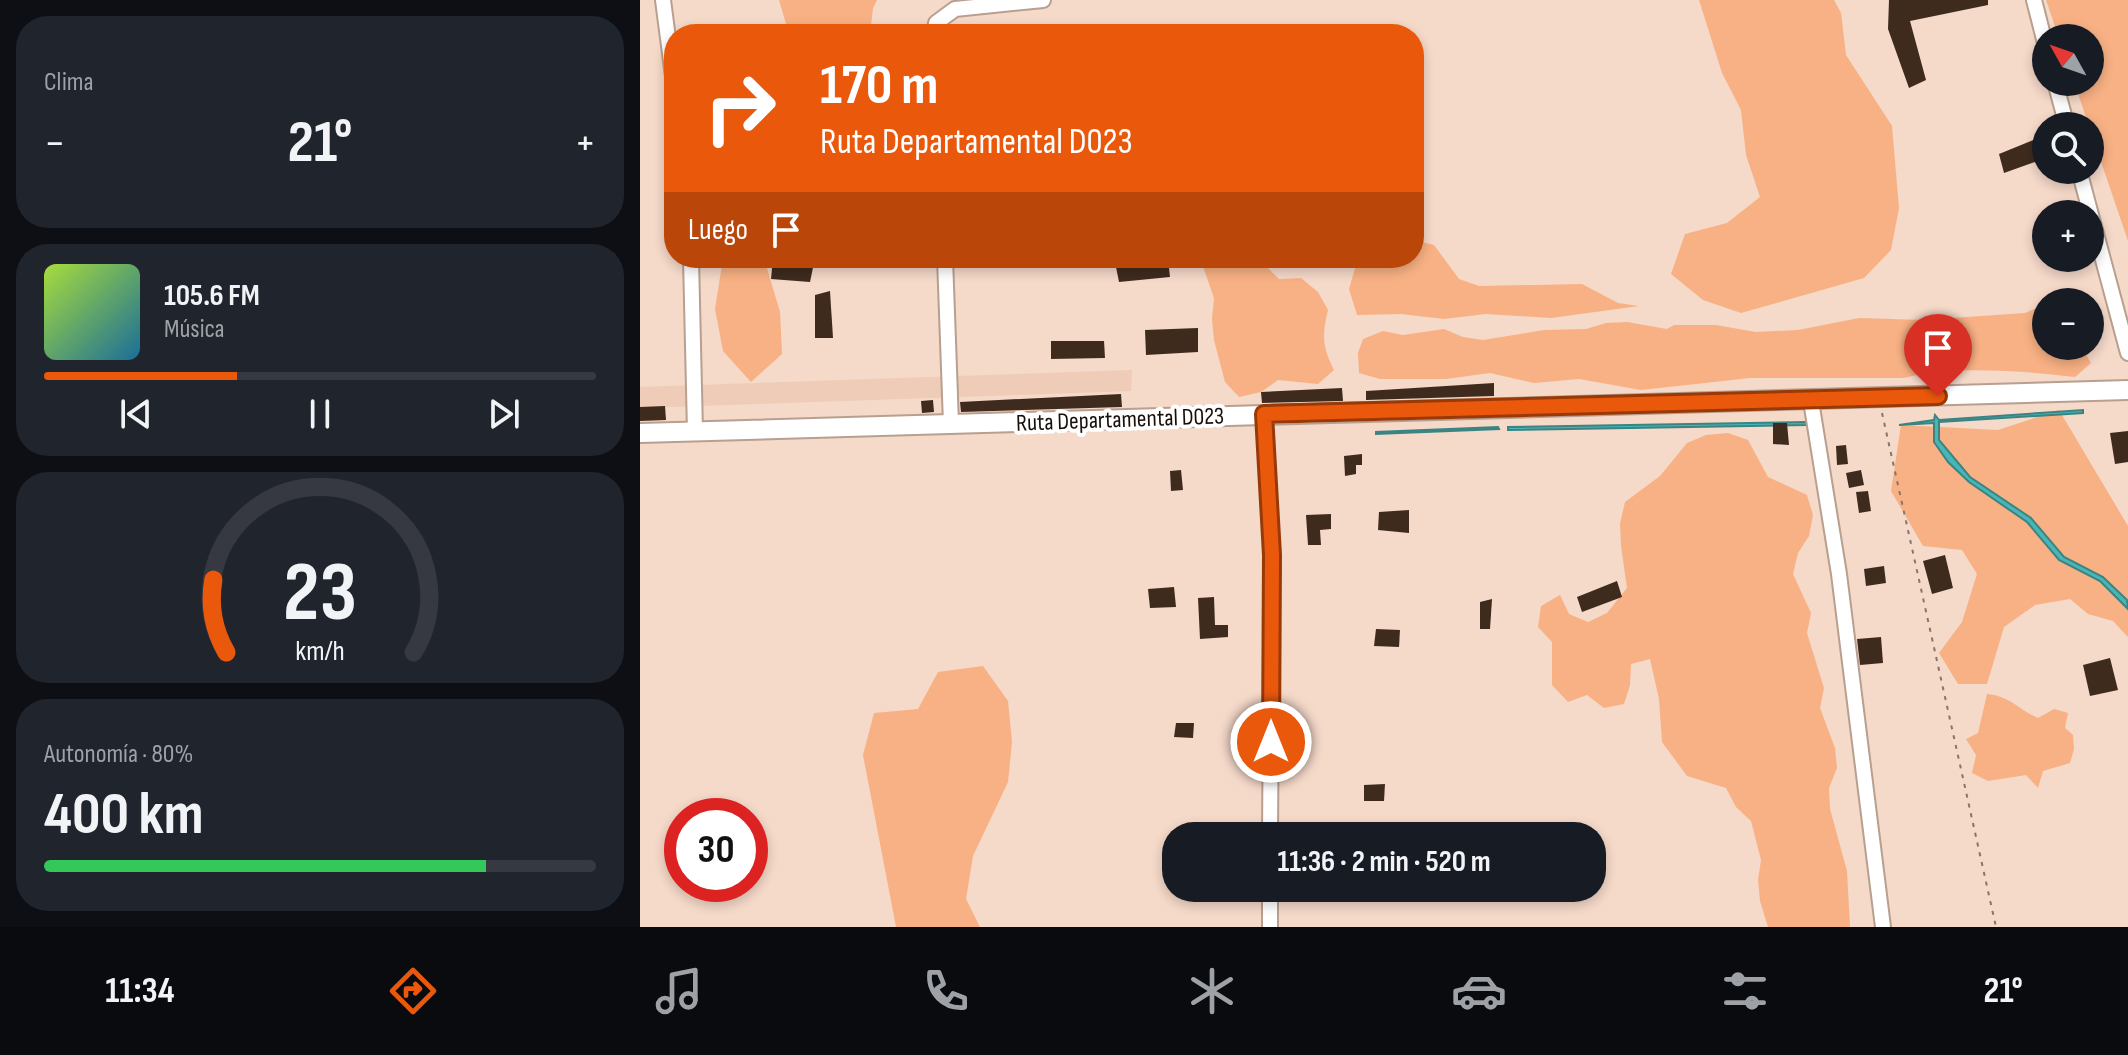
<!DOCTYPE html>
<html lang="es">
<meta charset="utf-8">
<style>
body{margin:0;font-family:"Sofia Sans Condensed",sans-serif;background:#20242c;color:#f1f3f6;height:100vh;display:flex;flex-direction:column;font-size:30px;white-space:nowrap}
*{box-sizing:border-box;margin:0}
p{font-size:26px;color:#9ea1a6}
.icon{flex:none;width:44px;height:44px;fill:none;stroke:currentColor;stroke-width:2;stroke-linecap:round;stroke-linejoin:round}
.map{position:relative;flex:1;overflow:hidden}
.drawer{display:flex;flex-direction:column;gap:16px;padding:16px;background:#0d0f14;width:640px}
.drawer>*{flex:none}
.banner{position:absolute;left:24px;top:24px;width:760px;height:244px;border-radius:32px;box-shadow:0 4px 12px #0003;background:#ea580c;color:#fff;overflow:hidden}
.needle{width:52px;rotate:310deg}
.controls{position:absolute;left:1392px;top:24px;display:grid;gap:16px}
.controls a{display:grid;place-items:center;width:72px;height:72px;border-radius:50%;background:#171b24;box-shadow:0 4px 12px #0003;font-size:40px}
.speed{position:absolute;left:24px;top:798px;display:flex;gap:16px;font-size:40px;font-weight:700;text-align:center}
.speed>*{display:grid;place-content:center;width:104px;height:104px;border-radius:50%;background:#171b24;box-shadow:0 4px 12px #0003;line-height:1}
.speed .limit{border:12px solid #d22;background:#fff;color:#111}
.pin{position:absolute;display:grid;place-items:center;width:68px;height:68px;color:#fff;margin:-82px -34px;border-radius:50% 50% 50% 0;rotate:-45deg;box-shadow:0 0 8px #0007}
.pin .icon{rotate:45deg}
.me{position:absolute;width:88px;margin:-44px;rotate:0deg;stroke-linejoin:round;filter:drop-shadow(0 0 6px #0008)}
.turn{display:flex;align-items:center;gap:28px;height:168px;padding:0 24px;font-size:36px}
.turn .icon{width:104px;height:104px;stroke-width:2.5}
.turn b{display:block;font-size:56px;line-height:68px}
.then{display:flex;align-items:center;height:76px;padding:0 24px;background:#0003;gap:16px;font-size:30px}
.big{font-size:60px;font-weight:700;line-height:1.1}
.drawer .tile{flex:1;display:flex;flex-direction:column;justify-content:center;gap:12px;min-width:0;padding:0 28px;border-radius:32px;background:#20242c}
.drawer .dial{align-items:center;gap:0}
.dial svg{height:208px;overflow:visible;fill:none;stroke:#363941;stroke-width:7;stroke-linecap:round;text-anchor:middle}
.dial text{fill:#f1f3f6;stroke:none}
.song{display:flex;align-items:center;gap:24px}
.cover{width:96px;height:96px;border-radius:12px;background:linear-gradient(135deg,hsl(80 70% 55%),hsl(200 70% 35%))}
.played{height:8px;border-radius:4px;background:linear-gradient(90deg,#ea580c 35%,#363941 35%)}
.keys{display:flex;justify-content:space-around;direction:ltr}
.heat{display:flex;justify-content:space-between;align-items:center;font-size:44px;direction:ltr}
.charge{height:12px;border-radius:6px;background:linear-gradient(90deg,#34c759 80%,#363941 0)}
.trip{position:absolute;left:522px;top:822px;width:444px;height:80px;border-radius:32px;background:#171b24;box-shadow:0 4px 12px #0003;font-weight:700;line-height:80px;text-align:center}
.tab-bar{display:flex;height:128px;justify-content:space-around;align-items:center;background:#090b0e;color:#9ea1a6}
.tab-bar .icon{width:56px;height:56px}
.tab-bar .on{color:#ea580c}
.tab-bar b{font-size:36px;color:#f1f3f6}
main{display:flex;flex:1;min-height:0}
.map>svg:first-child{display:block}
.built{fill:#eeccb7}
.green{fill:#f8b184}
.water{fill:#49b6b6;stroke:#3b8483;stroke-width:2}
.building{fill:#3f2b1e}
.lines{fill:none;stroke-linecap:round;stroke-linejoin:round}
.minor-casing{stroke:#b89f8f;stroke-width:18}
.major-casing{stroke:#b89f8f;stroke-width:22}
.path{stroke:#88756a;stroke-width:2;stroke-dasharray:4 6;stroke-linecap:butt}
.minor{stroke:#fff;stroke-width:14}
.major{stroke:#fff;stroke-width:18}
.route-casing{stroke:#983908;stroke-width:20}
.route{stroke:#ea580c;stroke-width:14}
.labels{text-anchor:middle;stroke-width:8;stroke-linejoin:round;paint-order:stroke}
.street-label{font-size:24px;fill:#19100b;stroke:#fff}
</style>
<main>
<section class="drawer">
<div class="tile"><p>Clima</p>
<div class="heat"><a>−</a><b class="big">21°</b><a>+</a></div>
</div>
<div class="tile">
<div class="song"><i class="cover"></i><div><b>105.6 FM</b><p>Música</p></div></div>
<div class="played"></div>
<div class="keys"><svg class="icon" aria-label="previous" viewBox="0 0 24 24"><path d="M18 5L8 12l10 7zM5 5v14"/></svg><svg class="icon" aria-label="pause" viewBox="0 0 24 24"><path d="M8 5v14M16 5v14"/></svg><svg class="icon" aria-label="next" viewBox="0 0 24 24"><path d="M6 5l10 7-10 7zM19 5v14"/></svg></div>
</div>
<div class="tile dial"><svg viewBox="0 0 100 80">
<path d="M14 69A42 42 0 1 1 86 69"/>
<path d="M14 69A42 42 0 0 1 9 41" stroke="#ea580c"/>
<text x="50" y="56" font-size="32" font-weight="700">23</text>
<text x="50" y="72" font-size="11">km/h</text>
</svg></div>
<div class="tile"><p>Autonomía · 80%</p><b class="big">400 km</b><div class="charge"></div></div>
</section>
<div class="map">
<svg width="1488" height="927" viewBox="0 0 1488 927">
<rect width="100%" height="100%" fill="#f5d9c9"/>
<path class="built" d="M492,370L491,391L0,408V387Z"/>
<g class="green">
<path d="M139,0H237L233,8L230,34H149Z"/>
<path d="M1059,0H1194L1201,13L1206,55L1252,126L1259,208L1251,250L1224,278L1101,313L1063,300L1031,274L1045,234L1087,223L1120,197L1106,155L1101,110L1082,73Z"/>
<path d="M1406,0H1488V241L1434,82H1450V38H1419Z"/>
<path d="M774,240L794,245L819,279L839,286L942,284L978,303L999,306L911,318L846,314L804,319L761,314L717,315L709,289L718,258H774Z"/>
<path d="M83,258H124L140,312L142,354L111,382L83,351L75,309Z"/>
<path d="M560,258H624V264L639,279L661,278L678,292L688,310C682,336 682,346 694,370L678,384L638,380L621,392L599,397L585,382L574,340L572,319L574,298Z"/>
<path d="M1404,305H1406V346H1441L1451,363L1435,377C1384,371 1313,365 1264,378H1110L1001,390L939,379L894,383L850,373L806,379H740L719,373L718,353L723,339L743,331L763,335L804,329L823,337L843,340L904,330L946,329L966,323L987,322L1027,329L1034,325H1076L1116,332L1158,330L1219,318L1283,320L1385,313Z"/>
<path d="M1419,410L1488,526V637L1473,621L1448,614L1430,599L1395,605L1364,627L1347,684H1318L1299,653L1322,622L1337,574L1322,550L1283,546L1251,491L1261,425L1358,430Z"/>
<path d="M1088,433L1108,440L1128,477L1167,495L1173,515L1169,536L1158,553L1153,574L1171,613L1167,633L1184,688L1180,708L1195,748L1197,768L1189,788L1190,809L1207,871L1210,927H1128L1120,901L1118,880L1121,860L1111,821L1096,807L1086,788L1047,776L1022,742L1019,699L1010,659L991,664L990,685L984,704L964,708L947,695L928,702L912,685V642L898,627L901,606L920,595L929,614L948,622L967,613L987,588L981,546L980,524L985,502L1020,476L1047,443L1066,435Z"/>
<path d="M343,666L368,701L372,742L368,782L333,856L326,899L340,927H256L223,755L234,713L278,709L298,672Z"/>
<path d="M1347,694C1370,696 1378,709 1398,718L1414,709L1428,713L1425,728L1433,735L1434,749L1430,763L1403,771L1398,788L1386,775L1348,781L1332,773L1336,755L1326,739L1338,733Z"/>
</g>
<g class="water">
<path d="M1443,410V413L1299,422V440L1330,477L1391,518L1424,557L1463,577L1487,600L1488,609L1460,581L1419,560L1387,522L1329,482L1308,462L1294,442V423L1259,425L1294,420L1295,415L1299,420Z"/>
<path d="M1166,422V425L868,430V427Z"/>
<path d="M858,427L859,429L736,434V432Z"/>
</g>
<g class="building">
<path d="M1249,0H1348V5L1270,21L1286,80L1269,88L1248,29Z"/>
<path d="M1398,138L1406,158L1364,173L1359,154Z"/>
<path d="M133,258H175L170,282L131,279Z"/>
<path d="M500,258L528,259L530,277L479,282L476,267L501,265Z"/>
<path d="M190,291L193,338H175V295Z"/>
<path d="M558,328V352L506,355L505,330Z"/>
<path d="M411,341H464L465,358L411,359Z"/>
<path d="M854,383V396L726,400V391Z"/>
<path d="M702,388L703,401L622,403L621,392Z"/>
<path d="M481,394L482,407L321,412L320,402Z"/>
<path d="M293,400L294,412L282,413L281,401Z"/>
<path d="M25,406L26,420L0,421V407Z"/>
<path d="M1133,423H1147L1149,445L1133,444Z"/>
<path d="M1488,431V462L1475,464L1470,433Z"/>
<path d="M1206,445L1208,464L1197,465L1196,446Z"/>
<path d="M722,454V465H716V474L705,476L704,456Z"/>
<path d="M541,470L543,490L531,491L530,471Z"/>
<path d="M1221,470L1224,485L1209,488L1206,473Z"/>
<path d="M1228,491L1231,511L1219,513L1216,492Z"/>
<path d="M769,510V533L738,530L739,512Z"/>
<path d="M691,514V529L680,530L681,545H668L666,515Z"/>
<path d="M1305,555L1313,588L1292,594L1283,561Z"/>
<path d="M1244,566L1246,583L1226,586L1224,569Z"/>
<path d="M977,581L982,597L942,612L937,597Z"/>
<path d="M534,587L536,607L510,608L508,589Z"/>
<path d="M574,597L575,625H588V637L560,639L558,598Z"/>
<path d="M852,599L850,629H840V602Z"/>
<path d="M736,629L760,630L759,647L734,646Z"/>
<path d="M1241,637L1243,663L1220,665L1217,639Z"/>
<path d="M1470,658L1478,690L1450,696L1443,665Z"/>
<path d="M536,723H554L553,738L534,737Z"/>
<path d="M745,784L744,801H724V785Z"/>
</g>
<g class="lines">
<g class="minor-casing">
<g id="minor">
<path d="M23,0L34,84"/>
<path d="M1394,0L1406,47"/>
<path d="M294,34L296,23L315,9L403,0"/>
<path d="M1415,82L1427,126"/>
<path d="M1439,170L1488,353"/>
<path d="M51,258L55,432"/>
<path d="M305,258L311,424"/>
<path d="M1171,401L1199,574L1243,927"/>
<path d="M624,414L632,555L630,836"/>
<path d="M630,927V888"/>
</g>
</g>
<g class="major-casing">
<path id="major" d="M0,433L1488,390"/>
</g>
<path class="path" d="M1242,413L1356,927"/>
<use href="#minor" class="minor"/>
<use href="#major" class="major"/>
</g>
<g class="lines">
<g class="route-casing">
<path id="route" d="M631,742L632,555L624,414L1298,396"/>
</g>
<use href="#route" class="route"/>
</g>
<g class="labels">
<g class="street-label">
<text transform="translate(480 419) rotate(-2)" y="8">Ruta Departamental D023</text>
</g>
</g>
</svg>
<div class="controls">
<a><svg class="needle" viewBox="-14 -14 28 28"><path d="M0-13l5 13h-10z" fill="#e53935"/><path d="M0 13l5-13h-10z" fill="#9ea1a6"/></svg></a>
<a><svg class="icon" aria-label="search" viewBox="0 0 24 24"><circle cx="10" cy="10" r="6"/><path d="M15 15l6 6"/></svg></a>
<a>+</a>
<a>−</a>
</div>
<div class="speed"><div class="limit">30</div></div>
<div class="pin" style="left:1298px;top:396px;background:#d93025"><svg class="icon" aria-label="arrive" viewBox="0 0 24 24"><path d="M6 21V4h12l-3 4 3 4H6"/></svg></div>
<svg class="me" style="left:631px;top:742px" viewBox="-20 -20 40 40"><circle r="17" fill="#ea580c" stroke="#fff" stroke-width="3"/><path d="M0-11L8 9 0 5-8 9z" fill="#fff"/></svg>
<div class="trip">11:36 · 2 min · 520 m</div>
<div class="banner">
<div class="turn"><svg class="icon" aria-label="right" viewBox="0 0 24 24"><path d="M7 20v-9h11M14 6l5 5-5 5"/></svg><div><b>170 m</b>Ruta Departamental D023</div></div>
<div class="then">Luego<svg class="icon" aria-label="arrive" viewBox="0 0 24 24"><path d="M6 21V4h12l-3 4 3 4H6"/></svg></div>
</div>
</div>
</main>
<nav class="tab-bar">
<b>11:34</b>
<svg class="icon on" aria-label="directions" viewBox="0 0 24 24"><path d="M12 3l9 9-9 9-9-9zM9 14v-3h6M13 9l2 2-2 2"/></svg>
<svg class="icon" aria-label="music" viewBox="0 0 24 24"><path d="M9 18V5l10-2v13"/><circle cx="6" cy="18" r="3"/><circle cx="16" cy="16" r="3"/></svg>
<svg class="icon" aria-label="phone" viewBox="0 0 24 24"><path d="M5 4h4l2 5-3 2q2 4 5 5l2-3 5 2v4C11 20 4 13 5 4z"/></svg>
<svg class="icon" aria-label="climate" viewBox="0 0 24 24"><path d="M12 3v18M4 7l16 10M4 17L20 7"/></svg>
<svg class="icon" aria-label="car" viewBox="0 0 24 24"><path d="M5 17H2v-5l4-1 3-4h7l3 4 3 1v5h-3M9 17h6M6 11h13"/><circle cx="7" cy="17" r="2"/><circle cx="17" cy="17" r="2"/></svg>
<svg class="icon" aria-label="filters" viewBox="0 0 24 24"><path d="M4 7h16M4 17h16"/><circle cx="9" cy="7" r="2"/><circle cx="15" cy="17" r="2"/></svg>
<b>21°</b>
</nav>
